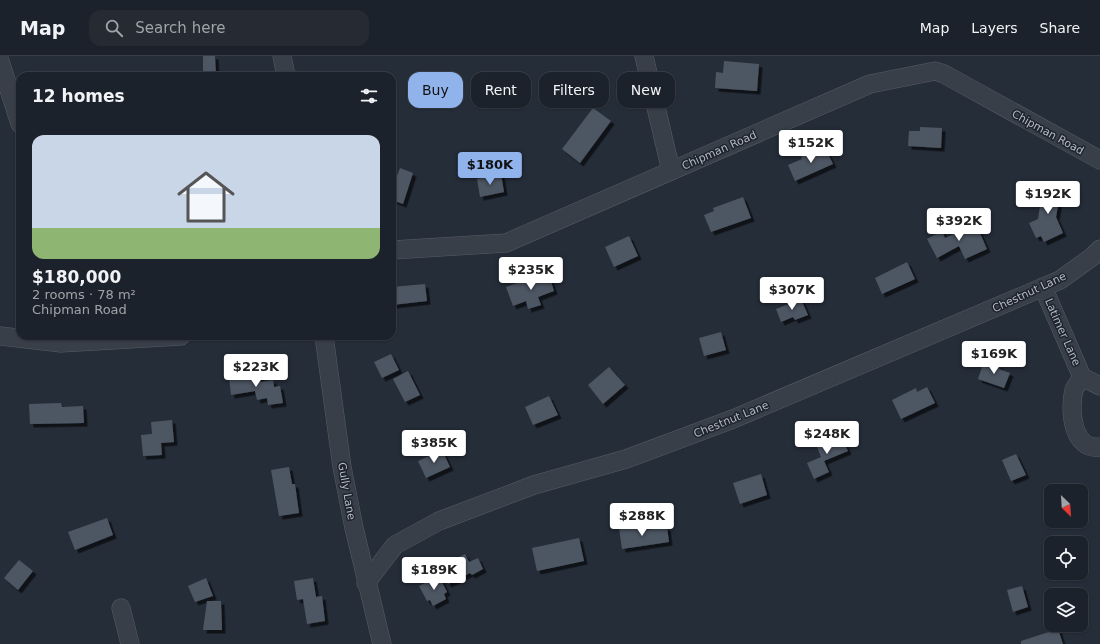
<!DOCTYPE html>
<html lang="en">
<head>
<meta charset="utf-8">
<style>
	:root { --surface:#1c222b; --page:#252a33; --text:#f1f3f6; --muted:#a0a4a9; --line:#3a3f47; --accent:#91b3ec }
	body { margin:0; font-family:"DejaVu Sans",sans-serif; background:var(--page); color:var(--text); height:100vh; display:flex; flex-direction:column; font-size:15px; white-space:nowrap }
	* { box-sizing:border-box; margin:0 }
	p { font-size:13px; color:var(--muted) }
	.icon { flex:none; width:22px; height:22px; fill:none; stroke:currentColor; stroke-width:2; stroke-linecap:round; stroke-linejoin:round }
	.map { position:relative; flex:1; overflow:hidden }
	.sheet { position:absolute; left:16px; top:16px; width:380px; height:268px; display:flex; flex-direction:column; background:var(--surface); border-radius:12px; box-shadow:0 1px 3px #0004,0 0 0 1px var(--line) }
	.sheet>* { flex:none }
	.top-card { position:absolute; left:408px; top:16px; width:380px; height:36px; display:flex; gap:8px }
	.needle { width:26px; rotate:155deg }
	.tools { position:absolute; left:1044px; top:428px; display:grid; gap:8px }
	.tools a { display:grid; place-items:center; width:44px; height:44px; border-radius:8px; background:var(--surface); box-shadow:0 1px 3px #0004,0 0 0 1px var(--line); font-size:20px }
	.price { position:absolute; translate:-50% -34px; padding:0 9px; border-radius:4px; background:#fff; color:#222; font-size:13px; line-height:26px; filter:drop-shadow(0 1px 2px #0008) }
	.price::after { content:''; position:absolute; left:50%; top:24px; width:12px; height:9px; margin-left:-6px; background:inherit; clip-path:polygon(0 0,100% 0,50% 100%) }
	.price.active { background:var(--accent); color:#111 }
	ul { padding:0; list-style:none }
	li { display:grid; align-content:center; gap:8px; height:212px; padding:0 16px }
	li span { display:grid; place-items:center; height:124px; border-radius:12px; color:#555 }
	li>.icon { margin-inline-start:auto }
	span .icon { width:72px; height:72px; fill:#fffc; stroke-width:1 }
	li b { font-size:17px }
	h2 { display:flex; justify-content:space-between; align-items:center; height:48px; padding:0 16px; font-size:17px }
	.tag { padding:0 14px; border-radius:12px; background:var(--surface); box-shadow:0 1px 3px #0004,0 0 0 1px var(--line); font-size:14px; line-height:36px }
	.tag.active { background:var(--accent); color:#111 }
	header { display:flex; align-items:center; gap:24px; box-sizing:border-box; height:56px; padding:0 20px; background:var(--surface); border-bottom:1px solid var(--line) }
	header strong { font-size:19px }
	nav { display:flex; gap:22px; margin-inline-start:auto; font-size:14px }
	.search { width:280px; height:36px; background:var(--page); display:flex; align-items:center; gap:10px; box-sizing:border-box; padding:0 14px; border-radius:12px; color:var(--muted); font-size:15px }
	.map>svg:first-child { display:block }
</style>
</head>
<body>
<header>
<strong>Map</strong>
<div class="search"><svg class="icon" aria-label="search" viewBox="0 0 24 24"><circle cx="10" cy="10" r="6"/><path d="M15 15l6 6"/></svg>Search here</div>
<nav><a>Map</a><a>Layers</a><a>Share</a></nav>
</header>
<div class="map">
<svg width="1100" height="588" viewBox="0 0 1100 588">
	<defs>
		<filter id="shadow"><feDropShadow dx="3.5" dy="3.5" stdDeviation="0" flood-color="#0009"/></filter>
	</defs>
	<rect width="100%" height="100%" fill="#252d39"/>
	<!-- building -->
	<g fill="#4e5764" filter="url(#shadow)">
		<polygon points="203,0 215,0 216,20 203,20"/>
		<polygon points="724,5 759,8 757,35 715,32 716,16 723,17"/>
		<polygon points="593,52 611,65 580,107 562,93"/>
		<polygon points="920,71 942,72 941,92 908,90 909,75 920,75"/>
		<polygon points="824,90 833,108 795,125 788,109 802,103 801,101"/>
		<polygon points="400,112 413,117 403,148 392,144 392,118 397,120"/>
		<polygon points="501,118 504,136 480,141 477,123"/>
		<polygon points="1043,130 1061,133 1056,161 1063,177 1044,186 1041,180 1036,182 1029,167 1038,163"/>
		<polygon points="743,141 751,162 711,176 704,159 714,155 713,152"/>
		<polygon points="976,168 987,193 965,203 959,190 937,202 927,183 942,175 945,182"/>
		<polygon points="629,180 638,200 614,211 605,191"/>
		<polygon points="907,206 915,223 882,238 875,222"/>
		<polygon points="548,216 554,235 538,241 541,249 528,253 526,245 513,250 506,231"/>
		<polygon points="425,228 427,245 392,249 392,231"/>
		<polygon points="801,243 808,259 795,264 793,261 781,266 776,253"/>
		<polygon points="721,276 726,294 704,300 699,282"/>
		<polygon points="391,298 399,314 382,322 374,306"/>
		<polygon points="984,305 1000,310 999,313 1010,317 1004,332 978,323"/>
		<polygon points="609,311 625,329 603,348 588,329"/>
		<polygon points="408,315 420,339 405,346 393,323"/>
		<polygon points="260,316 261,326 273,324 274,331 280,330 283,347 268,349 267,342 257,344 255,335 231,339 229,321"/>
		<polygon points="927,331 935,347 901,363 892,344 916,332 917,336"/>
		<polygon points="549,340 558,359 533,369 525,351"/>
		<polygon points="61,347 62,351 83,350 84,367 30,368 29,348"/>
		<polygon points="172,364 174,386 161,387 162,399 143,400 141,379 152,378 151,366"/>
		<polygon points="840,377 848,395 824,405 829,416 814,423 807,407 821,401 816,388"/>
		<polygon points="442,394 450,411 426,422 418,405"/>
		<polygon points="1016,398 1026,419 1011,425 1002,404"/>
		<polygon points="289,411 292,428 295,428 299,457 279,460 271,414"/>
		<polygon points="761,418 767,439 740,448 733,427"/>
		<polygon points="107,462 113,479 75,494 68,476"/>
		<polygon points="644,469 645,474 667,471 669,486 622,493 619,472"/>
		<polygon points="579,482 584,505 537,515 532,492"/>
		<polygon points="465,498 469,506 478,502 483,513 472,519 470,517 448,528 439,511"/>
		<polygon points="19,504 33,515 18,534 4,522"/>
		<polygon points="439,520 447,536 444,538 446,543 433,550 430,544 427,545 419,530"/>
		<polygon points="206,522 213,540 195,546 188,530"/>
		<polygon points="313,522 316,541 322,540 325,565 307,568 303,543 297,544 294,525"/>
		<polygon points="1022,530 1028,551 1013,556 1007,534"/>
		<polygon points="207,545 221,545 222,574 203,574"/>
		<polygon points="1058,573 1063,588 1021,588 1021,585"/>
	</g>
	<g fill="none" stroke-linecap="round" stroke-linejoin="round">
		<defs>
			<g id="minor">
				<polyline points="282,0 286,20"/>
				<polyline points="644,0 671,115"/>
				<polyline points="0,5 20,68"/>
				<polyline points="392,194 506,187 870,28 935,15 944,18 1100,104"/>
				<polyline points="1043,231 1082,321 1100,330"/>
				<polyline points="0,280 61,287 181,280"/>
				<polyline points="324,280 342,411 354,472 382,588"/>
				<path d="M1082 321C1080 325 1075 330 1074 334 1069 353 1072 395 1100 391"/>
				<polyline points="366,527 395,489 439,465 534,429 626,403 733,363 1060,224 1092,201 1100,193"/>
				<polyline points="121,552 130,588"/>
			</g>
		</defs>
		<!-- minor casing -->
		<use href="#minor" stroke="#575d67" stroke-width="19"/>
		<!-- minor -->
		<use href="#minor" stroke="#383f49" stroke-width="18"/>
	</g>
	<g text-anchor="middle" stroke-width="3" stroke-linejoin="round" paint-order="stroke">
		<!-- street labels -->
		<g font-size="11" fill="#b4bac5" stroke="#1e242e">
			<text transform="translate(1048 76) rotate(29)" y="4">Chipman Road</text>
			<text transform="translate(719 94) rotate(-24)" y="4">Chipman Road</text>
			<text transform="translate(1029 236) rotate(-25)" y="4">Chestnut Lane</text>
			<text transform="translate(1063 276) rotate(66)" y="4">Latimer Lane</text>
			<text transform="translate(731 363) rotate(-22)" y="4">Chestnut Lane</text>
			<text transform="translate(347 435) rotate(80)" y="4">Gully Lane</text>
		</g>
	</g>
</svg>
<div class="tools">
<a><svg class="needle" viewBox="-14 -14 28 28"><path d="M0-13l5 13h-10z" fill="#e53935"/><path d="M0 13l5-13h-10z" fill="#a0a4a9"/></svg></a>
<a><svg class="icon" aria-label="locate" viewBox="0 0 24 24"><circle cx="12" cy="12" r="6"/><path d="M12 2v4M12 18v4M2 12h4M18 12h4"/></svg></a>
<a><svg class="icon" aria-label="layers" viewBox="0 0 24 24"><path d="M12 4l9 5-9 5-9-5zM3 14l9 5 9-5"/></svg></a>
</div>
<b class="price" style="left:811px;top:108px">$152K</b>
<b class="price active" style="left:490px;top:130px">$180K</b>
<b class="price" style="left:1048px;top:159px">$192K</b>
<b class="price" style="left:959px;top:186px">$392K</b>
<b class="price" style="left:531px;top:235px">$235K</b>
<b class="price" style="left:792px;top:255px">$307K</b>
<b class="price" style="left:994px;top:319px">$169K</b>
<b class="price" style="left:256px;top:332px">$223K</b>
<b class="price" style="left:827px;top:399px">$248K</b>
<b class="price" style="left:434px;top:408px">$385K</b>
<b class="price" style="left:642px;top:481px">$288K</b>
<b class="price" style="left:434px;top:535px">$189K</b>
<div class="top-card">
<a class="tag active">Buy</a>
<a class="tag">Rent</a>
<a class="tag">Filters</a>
<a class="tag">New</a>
</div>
<section class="sheet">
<h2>12 homes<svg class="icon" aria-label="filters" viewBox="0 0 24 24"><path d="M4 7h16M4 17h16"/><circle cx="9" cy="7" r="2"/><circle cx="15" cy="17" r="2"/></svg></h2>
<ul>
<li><span style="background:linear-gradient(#c9d6e8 75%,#8fb573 0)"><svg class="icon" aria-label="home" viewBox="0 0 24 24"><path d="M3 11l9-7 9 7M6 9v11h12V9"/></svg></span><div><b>$180,000</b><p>2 rooms · 78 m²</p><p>Chipman Road</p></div></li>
</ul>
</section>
</div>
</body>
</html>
